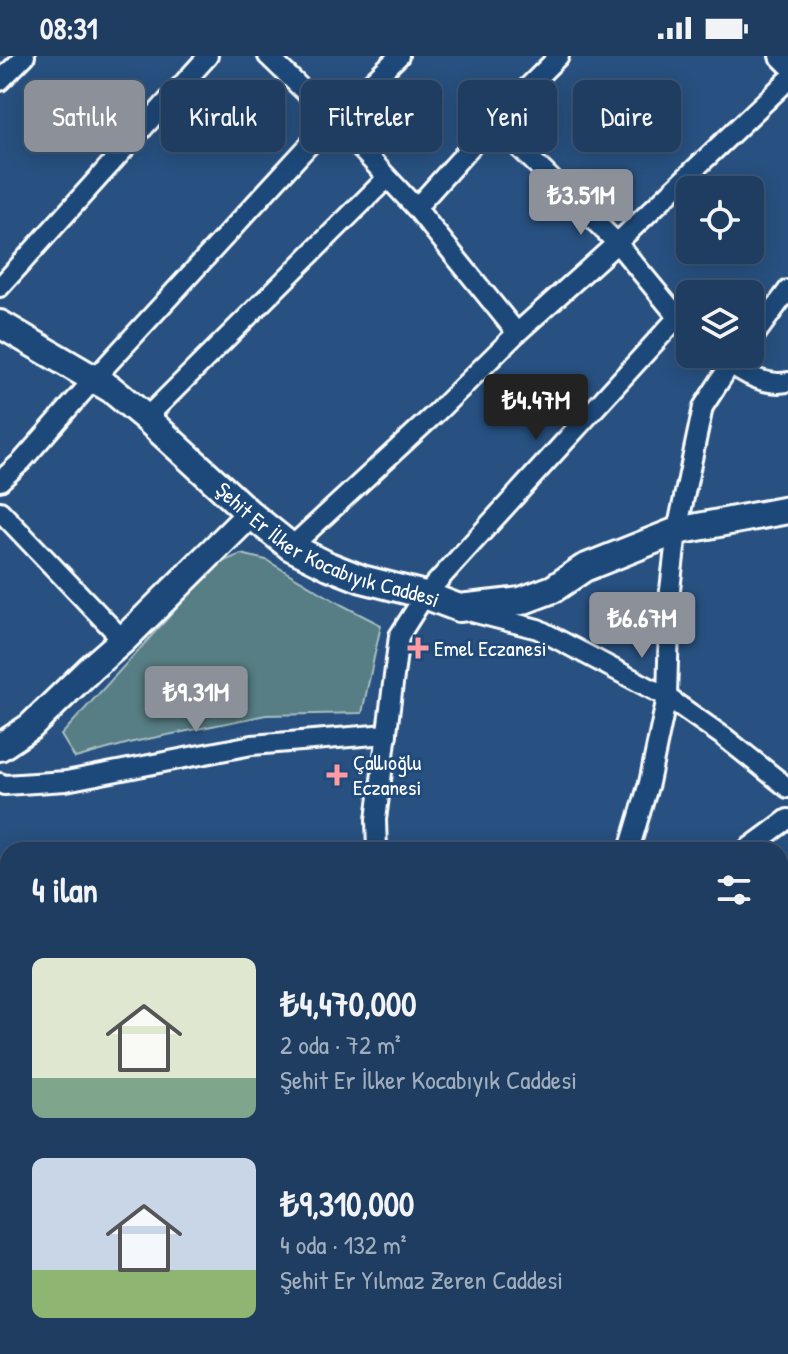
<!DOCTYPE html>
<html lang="tr">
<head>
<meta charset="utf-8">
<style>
	:root { --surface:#1e3d61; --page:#264467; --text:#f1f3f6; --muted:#a1aebd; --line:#3c5676; --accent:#8c9099 }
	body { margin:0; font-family:"Patrick Hand",sans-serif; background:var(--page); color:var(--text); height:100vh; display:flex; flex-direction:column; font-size:30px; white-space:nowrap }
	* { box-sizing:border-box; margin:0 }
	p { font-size:26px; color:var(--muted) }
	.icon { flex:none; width:44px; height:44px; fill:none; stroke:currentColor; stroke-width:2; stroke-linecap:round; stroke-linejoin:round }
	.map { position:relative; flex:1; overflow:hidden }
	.panel { position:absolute; left:0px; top:786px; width:788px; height:512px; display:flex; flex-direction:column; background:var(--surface); border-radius:24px 24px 0 0; box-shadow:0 4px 20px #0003,0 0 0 2px var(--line) }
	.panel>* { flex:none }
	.banner { position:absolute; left:24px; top:24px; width:740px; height:72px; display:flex; gap:16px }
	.controls { position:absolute; left:676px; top:120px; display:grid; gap:16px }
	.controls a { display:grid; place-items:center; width:88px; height:88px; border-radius:12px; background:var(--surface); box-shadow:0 4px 20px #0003,0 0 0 2px var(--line); font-size:40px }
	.price { position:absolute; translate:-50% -68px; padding:0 18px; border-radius:8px; background:var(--accent); color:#fff; font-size:26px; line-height:52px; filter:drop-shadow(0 2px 4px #0008) }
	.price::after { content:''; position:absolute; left:50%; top:48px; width:24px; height:18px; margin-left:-12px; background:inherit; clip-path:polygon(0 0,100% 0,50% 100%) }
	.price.active { background:#222; color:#fff }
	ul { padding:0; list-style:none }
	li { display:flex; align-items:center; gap:24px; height:200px; padding:0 32px }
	li span { display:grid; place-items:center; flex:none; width:224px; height:160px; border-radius:12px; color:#555 }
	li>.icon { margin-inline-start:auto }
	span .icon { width:96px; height:96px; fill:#fffc; stroke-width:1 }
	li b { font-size:34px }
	h2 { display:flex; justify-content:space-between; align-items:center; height:96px; padding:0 32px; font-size:34px }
	.tag { padding:0 28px; border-radius:12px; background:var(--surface); box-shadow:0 4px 20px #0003,0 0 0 2px var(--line); font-size:28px; line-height:72px }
	.tag.active { background:var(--accent); color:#fff }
	.status { display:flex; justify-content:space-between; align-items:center; height:56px; padding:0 40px; background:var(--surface); direction:ltr }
	.status svg { height:22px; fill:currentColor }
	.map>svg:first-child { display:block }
</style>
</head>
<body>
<div class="status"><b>08:31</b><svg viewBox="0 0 49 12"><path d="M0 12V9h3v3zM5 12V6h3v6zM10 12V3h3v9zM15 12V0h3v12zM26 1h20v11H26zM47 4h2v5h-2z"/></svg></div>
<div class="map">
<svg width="788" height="1298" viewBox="0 0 788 1298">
	<rect width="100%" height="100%" fill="#285181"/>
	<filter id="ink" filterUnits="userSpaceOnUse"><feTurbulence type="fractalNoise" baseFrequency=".0125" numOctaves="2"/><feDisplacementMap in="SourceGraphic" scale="16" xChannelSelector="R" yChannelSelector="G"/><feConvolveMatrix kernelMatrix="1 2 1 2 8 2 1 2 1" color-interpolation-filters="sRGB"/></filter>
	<g filter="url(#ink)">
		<!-- green -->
		<polygon fill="#567e84" stroke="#aabec2" stroke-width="2" points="241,498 266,504 342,549 381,569 362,657 266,659 133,686 75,702 61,679 217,508"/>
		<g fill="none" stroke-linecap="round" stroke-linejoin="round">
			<defs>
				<g id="street">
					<polyline points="268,0 333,63 416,152 517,277"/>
					<polyline points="779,0 788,9"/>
					<polyline points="0,25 25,0"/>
					<polyline points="493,66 617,187 678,261 690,272"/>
					<polyline points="416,152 493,66 559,0"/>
					<polyline points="0,231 208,0"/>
					<polyline points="750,286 788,234"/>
					<path d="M719 298C738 315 762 331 788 326"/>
					<polyline points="146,362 387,122"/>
					<polyline points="0,425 22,405 94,323 333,63 399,0"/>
					<polyline points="0,455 123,584"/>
					<polyline points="291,491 436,357 517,277 617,187 788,24"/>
					<polyline points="472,556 538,573 667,641 724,681 788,732"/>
					<polyline points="0,727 4,729 66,725 252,689 387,678"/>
					<polyline points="377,794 376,764 399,580 425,539 678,261"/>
					<polyline points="629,794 649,727 667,641 670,534 677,475 703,351 730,309 740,298"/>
					<polyline points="746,794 788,763"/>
					<polyline points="780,873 788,868"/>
					<polyline points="0,980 8,969"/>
					<polyline points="780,1060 788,1054"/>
					<polyline points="780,1195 788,1205"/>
					<polyline points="0,1211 8,1203"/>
					<polyline points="780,1256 788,1250"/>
					<polyline points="173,1290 182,1298"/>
					<polyline points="487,1290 490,1298"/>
					<polyline points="686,1290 691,1298"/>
					<polyline points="131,1298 142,1290"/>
					<polyline points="324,1298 329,1290"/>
					<polyline points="724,1298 735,1290"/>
				</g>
				<g id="secondary">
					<path id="s1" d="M0 268 111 333 146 362 250 458 291 491 329 510 362 523 425 539 459 552 521 545 553 533 584 512 677 475 788 454"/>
					<polyline points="0,691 30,671 91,612 123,584 250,458"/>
				</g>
			</defs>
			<!-- street casing -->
			<use href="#street" stroke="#fff" stroke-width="24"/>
			<!-- secondary casing -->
			<use href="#secondary" stroke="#fff" stroke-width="32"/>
			<!-- street -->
			<use href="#street" stroke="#1f4a7a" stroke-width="18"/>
			<!-- secondary -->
			<use href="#secondary" stroke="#1f4a7a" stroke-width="26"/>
		</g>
	</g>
	<!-- markers -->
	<g fill="#ff9aa2" stroke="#1f4a7a" stroke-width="3">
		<path d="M414 580h8v8h8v8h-8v8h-8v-8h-8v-8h8z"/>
		<path d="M333 707h8v8h8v8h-8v8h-8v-8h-8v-8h8z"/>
	</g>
	<g text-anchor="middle" stroke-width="6" stroke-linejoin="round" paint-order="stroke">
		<!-- street labels -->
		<g font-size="22" fill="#fff" stroke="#1f4a7a">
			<text dy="8" stroke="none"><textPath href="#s1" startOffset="400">Şehit Er İlker Kocabıyık Caddesi</textPath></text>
		</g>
		<!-- poi labels -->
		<g font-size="22" fill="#fff" stroke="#1f4a7a" text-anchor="start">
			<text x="434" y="600">Emel Eczanesi</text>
			<text x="353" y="714">Çallıoğlu<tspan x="353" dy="25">Eczanesi</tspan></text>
		</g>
	</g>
</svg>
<div class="controls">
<a><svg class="icon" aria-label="locate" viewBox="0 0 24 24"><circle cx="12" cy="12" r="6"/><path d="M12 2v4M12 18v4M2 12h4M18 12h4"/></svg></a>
<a><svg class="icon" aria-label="layers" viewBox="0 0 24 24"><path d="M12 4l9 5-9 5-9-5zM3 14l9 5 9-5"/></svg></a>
</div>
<b class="price" style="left:581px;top:181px">₺3.51M</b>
<b class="price active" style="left:536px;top:386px">₺4.47M</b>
<b class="price" style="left:642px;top:604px">₺6.67M</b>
<b class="price" style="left:196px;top:678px">₺9.31M</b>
<div class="banner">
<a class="tag active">Satılık</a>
<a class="tag">Kiralık</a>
<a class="tag">Filtreler</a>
<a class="tag">Yeni</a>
<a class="tag">Daire</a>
</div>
<section class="panel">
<h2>4 ilan<svg class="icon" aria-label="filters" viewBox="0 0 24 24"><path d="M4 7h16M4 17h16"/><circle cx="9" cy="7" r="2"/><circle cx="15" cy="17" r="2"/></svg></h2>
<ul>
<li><span style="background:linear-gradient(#dfe7d0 75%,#7fa58c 0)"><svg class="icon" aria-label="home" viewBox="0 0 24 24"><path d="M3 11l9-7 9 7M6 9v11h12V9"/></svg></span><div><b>₺4,470,000</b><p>2 oda · 72 m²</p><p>Şehit Er İlker Kocabıyık Caddesi</p></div></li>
<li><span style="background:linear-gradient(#c9d6e8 70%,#8fb573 0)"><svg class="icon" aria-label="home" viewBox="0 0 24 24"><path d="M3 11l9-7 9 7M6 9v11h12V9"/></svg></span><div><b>₺9,310,000</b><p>4 oda · 132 m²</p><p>Şehit Er Yılmaz Zeren Caddesi</p></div></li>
</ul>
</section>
</div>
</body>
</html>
